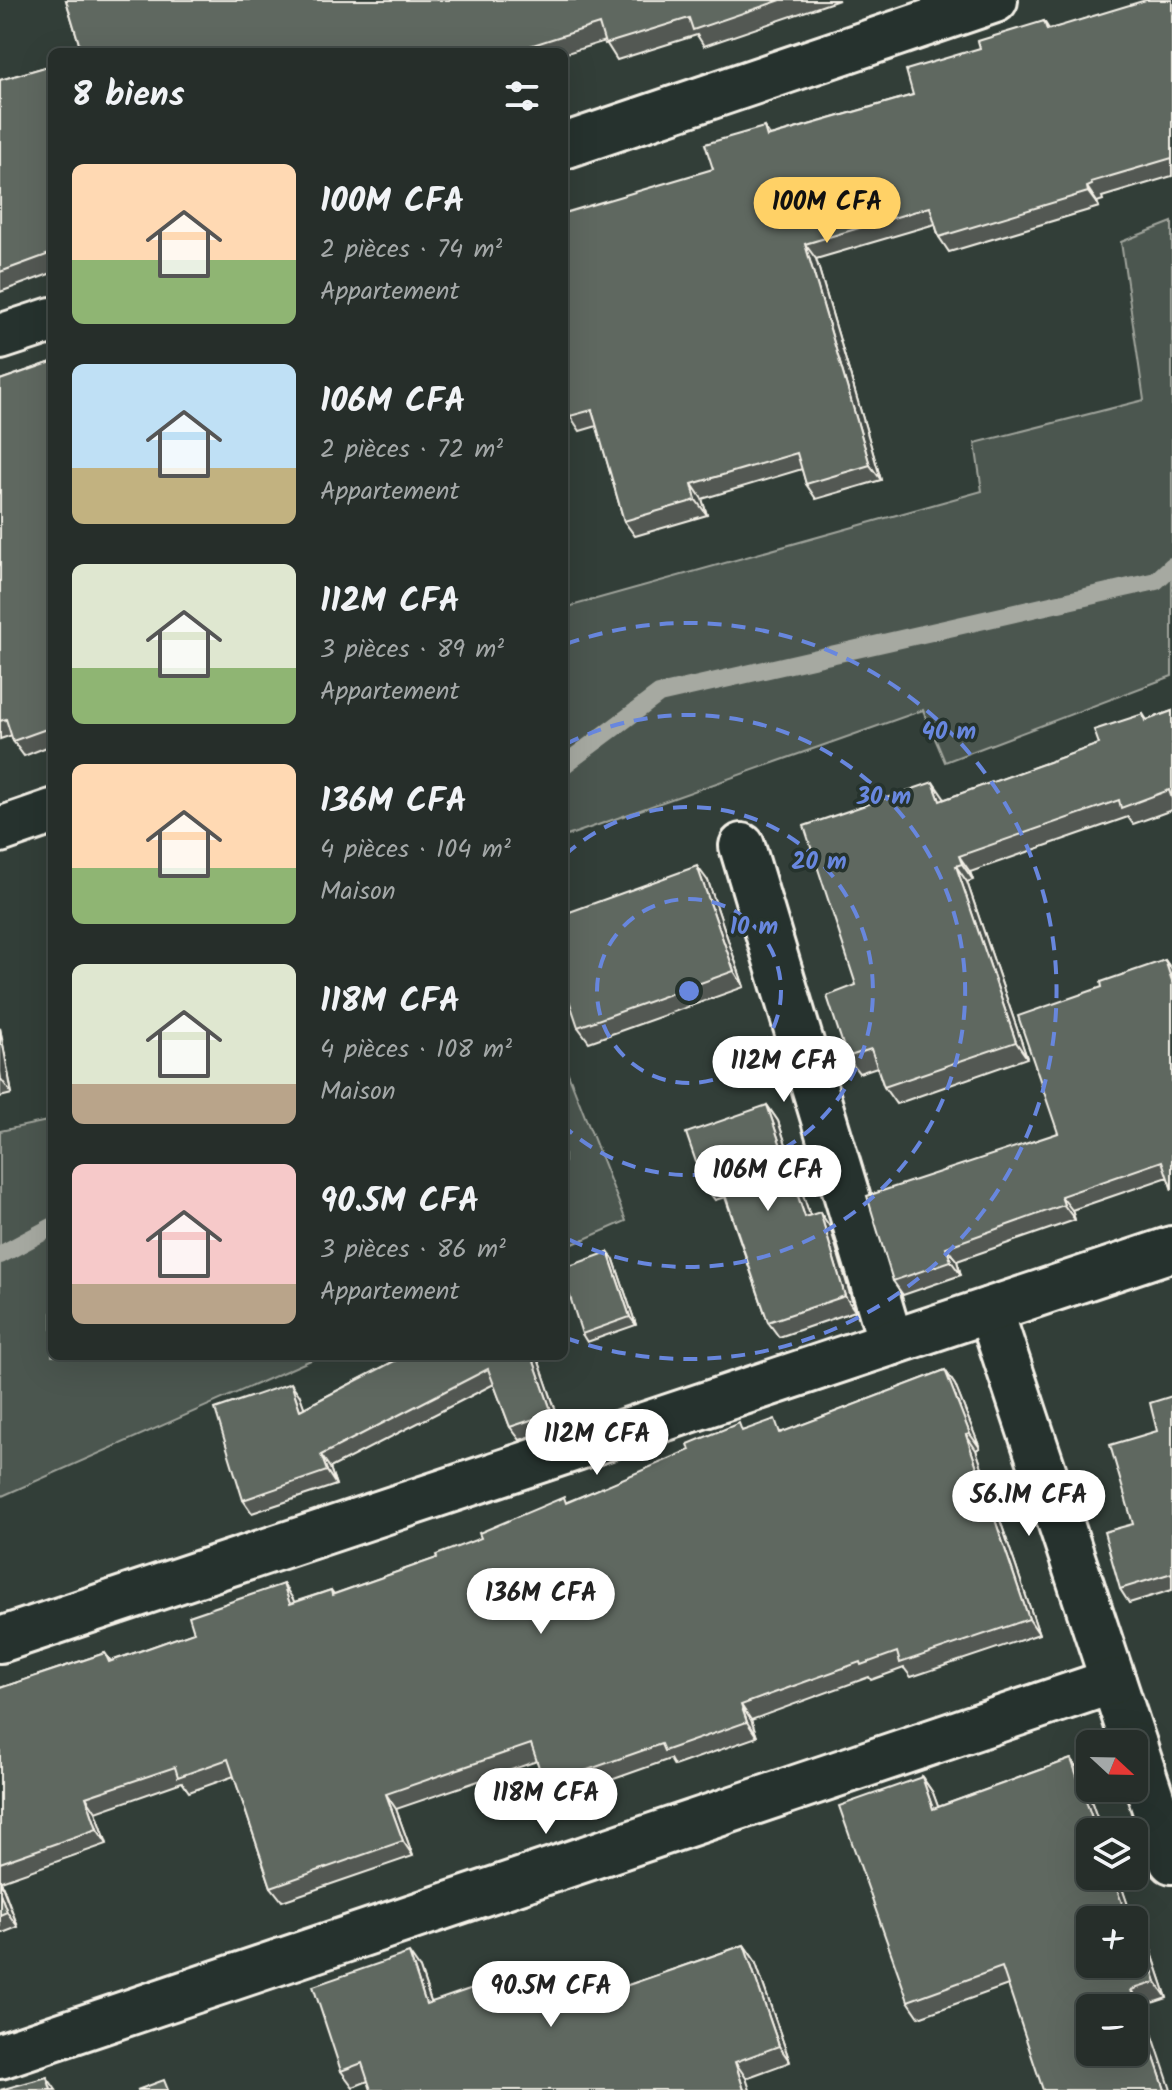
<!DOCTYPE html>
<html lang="fr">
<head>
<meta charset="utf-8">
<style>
	:root { --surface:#262e2a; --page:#323a36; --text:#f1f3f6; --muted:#a4a8a8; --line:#424a47; --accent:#ffd166 }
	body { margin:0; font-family:Kalam,sans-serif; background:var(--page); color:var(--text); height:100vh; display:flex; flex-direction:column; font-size:30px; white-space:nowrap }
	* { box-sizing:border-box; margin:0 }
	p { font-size:26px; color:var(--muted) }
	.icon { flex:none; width:44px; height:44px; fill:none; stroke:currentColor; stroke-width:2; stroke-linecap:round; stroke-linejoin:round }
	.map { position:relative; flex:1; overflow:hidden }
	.sheet { position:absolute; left:48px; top:48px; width:520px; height:1312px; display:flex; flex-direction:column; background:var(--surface); border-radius:12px; box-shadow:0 8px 32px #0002,0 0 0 2px var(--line) }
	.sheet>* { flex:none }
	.needle { width:52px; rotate:112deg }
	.controls { position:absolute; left:1076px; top:1730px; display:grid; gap:16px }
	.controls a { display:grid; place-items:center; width:72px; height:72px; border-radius:12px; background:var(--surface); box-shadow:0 8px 32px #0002,0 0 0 2px var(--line); font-size:40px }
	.price { position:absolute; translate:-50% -68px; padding:0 18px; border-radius:28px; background:#fff; color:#222; font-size:26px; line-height:52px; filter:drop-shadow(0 2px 4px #0008) }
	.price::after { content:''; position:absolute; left:50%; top:48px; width:24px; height:18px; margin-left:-12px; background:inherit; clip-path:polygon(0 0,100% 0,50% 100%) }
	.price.selected { background:var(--accent); color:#111 }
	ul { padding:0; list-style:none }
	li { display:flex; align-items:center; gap:24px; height:200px; padding:0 24px }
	li span { display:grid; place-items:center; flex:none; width:224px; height:160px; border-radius:12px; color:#555 }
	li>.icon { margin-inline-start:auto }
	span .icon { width:96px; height:96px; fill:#fffc; stroke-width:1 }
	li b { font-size:34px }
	h2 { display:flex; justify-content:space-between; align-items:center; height:96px; padding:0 24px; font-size:34px }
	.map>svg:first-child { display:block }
</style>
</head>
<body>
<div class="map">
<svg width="1172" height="2090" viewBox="0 0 1172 2090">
	<rect width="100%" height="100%" fill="#323e38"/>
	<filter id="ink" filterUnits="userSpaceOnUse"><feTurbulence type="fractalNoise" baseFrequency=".0125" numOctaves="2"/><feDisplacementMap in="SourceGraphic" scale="16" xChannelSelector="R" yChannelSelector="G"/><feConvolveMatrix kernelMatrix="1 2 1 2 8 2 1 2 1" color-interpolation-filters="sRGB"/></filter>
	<g filter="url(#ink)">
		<!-- green -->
		<g fill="#4c564f" stroke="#a0a49c" stroke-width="2">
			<polygon points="1172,222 1172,676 945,762 923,710 564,837 564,608 982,491 975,443 1144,400 1121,242"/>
			<polygon points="564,1063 626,1221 564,1248"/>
			<polygon points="52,1120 52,1356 320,1356 0,1497 0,1131"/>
		</g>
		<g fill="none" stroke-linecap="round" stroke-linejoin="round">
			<!-- stream -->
			<g stroke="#a6a9a1" stroke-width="18">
				<polyline points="564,765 659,694 1156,581 1172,566"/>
				<polyline points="0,1255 52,1227"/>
			</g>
			<defs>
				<g id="minor">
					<polyline points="564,146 995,0"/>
					<polyline points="0,337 52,320"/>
					<polyline points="0,830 52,812"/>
					<polyline points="742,846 891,1343"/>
					<polyline points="990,1310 1134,1744"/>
					<polyline points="0,1640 1172,1249"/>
					<polyline points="1134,1745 1172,1861"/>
					<polyline points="0,2056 1113,1681"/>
				</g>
			</defs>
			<!-- minor casing -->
			<use href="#minor" stroke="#f4f1e8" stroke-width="50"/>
			<!-- minor -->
			<use href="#minor" stroke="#26332d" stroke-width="44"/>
		</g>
		<!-- wall -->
		<g fill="#525953" stroke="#f4f1e8" stroke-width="2">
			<polygon points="66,0 839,0 704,46 697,35 617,60 605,41 564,54 564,52 75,52 81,50"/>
			<polygon points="1172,0 1172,176 1102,197 1103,200 1097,202 1099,207 949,252 939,237 935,224 816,259 881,480 816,499 806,484 802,469 702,499 707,515 635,536 624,521 597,426 580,431 570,416 713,169 764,127 770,136 913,95 980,48 1044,21 1049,29"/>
			<polygon points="52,65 52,273 0,292 0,80"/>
			<polygon points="52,362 52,745 24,756 13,741 12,735 0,739 0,380"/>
			<polygon points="1172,711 1172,810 1133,824 1128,817 970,872 973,880 967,882 1027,1058 896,1104 884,1087 877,1067 859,1073 847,1057 856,985 945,799 1099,744 1143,714 1147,720"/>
			<polygon points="708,881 744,987 589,1042 578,1027"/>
			<polygon points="1165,960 1172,970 1172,1190 1168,1177 1072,1210 1075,1220 957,1261 961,1275 903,1295 893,1281 1058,1133 1102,987"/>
			<polygon points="0,1028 12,1094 0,1097"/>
			<polygon points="767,1105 778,1121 810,1216 830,1227 855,1311 779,1337 768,1322 725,1197 715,1200 704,1185"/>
			<polygon points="614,1260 636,1325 587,1342 582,1334"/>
			<polygon points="404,1356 537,1356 561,1426 520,1440 510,1427 494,1384 330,1468 336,1485 252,1513 243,1500 300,1396 304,1408"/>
			<polygon points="945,1370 955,1385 980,1448 976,1450 1039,1634 911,1677 904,1668 871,1680 869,1677 751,1720 757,1737 674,1766 670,1759 555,1800 545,1785 537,1761 396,1809 413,1856 282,1901 271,1887 234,1776 189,1792 182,1782 96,1812 107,1844 1,1881 18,1927 0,1934 0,1688 105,1653 111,1661 194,1632 283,1584 294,1602 331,1590 334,1594 437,1558 567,1502 745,1430 783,1432"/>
			<polygon points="1172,1396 1172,1590 1129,1603 1120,1589 1133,1524 1157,1431"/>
			<polygon points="1071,1759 1082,1775 1133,1920 1090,1920 1139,1931 1150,1947 1167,1998 1143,2006 1008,1985 919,2017 908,2001 922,1777 933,1793 938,1807"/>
			<polygon points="744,1945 755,1961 790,2062 746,2078 368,2081 353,2087 341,2071 420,1969 431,2002 610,1981 614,1990"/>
		</g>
		<!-- shaded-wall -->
		<g fill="#424944" stroke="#f4f1e8" stroke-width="2">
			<polygon points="1087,187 1097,202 1099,207 1088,192"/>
			<polygon points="805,244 816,259 881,480 870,465"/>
			<polygon points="692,484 702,499 707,515 696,500"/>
			<polygon points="933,782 944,798 951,817 940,801"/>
			<polygon points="959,856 970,872 973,880 962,864"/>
			<polygon points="697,866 708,881 744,987 734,971"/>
			<polygon points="956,866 967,882 1027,1058 1016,1042"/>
			<polygon points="1165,960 1172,970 1172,981"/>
			<polygon points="0,1028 12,1094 1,1079 0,1072"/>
			<polygon points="767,1105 778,1121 816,1233 805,1217"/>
			<polygon points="1061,1196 1072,1210 1075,1220 1064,1205"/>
			<polygon points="820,1212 830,1227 855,1311 845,1296"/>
			<polygon points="946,1247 957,1261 961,1275 951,1261"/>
			<polygon points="608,1252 614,1260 636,1325 630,1317"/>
			<polygon points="532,1356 537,1356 561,1426 552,1413"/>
			<polygon points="945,1370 955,1385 980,1448 970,1434"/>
			<polygon points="291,1383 300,1396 310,1423 300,1410"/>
			<polygon points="966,1435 976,1450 1039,1634 1029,1619"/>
			<polygon points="321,1455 330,1468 336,1485 327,1471"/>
			<polygon points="283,1584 293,1599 300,1618 290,1604"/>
			<polygon points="741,1705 751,1720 757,1737 747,1722"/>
			<polygon points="1071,1759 1082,1775 1102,1832 1097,1832"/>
			<polygon points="922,1777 933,1793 945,1825 933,1809"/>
			<polygon points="386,1794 396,1809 413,1856 403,1841"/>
			<polygon points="86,1797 96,1812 107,1844 97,1829"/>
			<polygon points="1112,1876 1118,1876 1133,1920 1128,1920"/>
			<polygon points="0,1881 18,1927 7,1912 0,1893"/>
			<polygon points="1139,1931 1150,1947 1167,1998 1156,1982"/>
			<polygon points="744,1945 755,1961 790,2062 779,2046"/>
			<polygon points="409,1953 420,1969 437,2020 426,2004"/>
			<polygon points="599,1965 610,1981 619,2008 608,1992"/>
			<polygon points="534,1967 545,1983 551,2001 540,1985"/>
			<polygon points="1131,1990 1143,2006 1171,2090 1165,2090"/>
			<polygon points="735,2062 746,2078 750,2090 744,2090"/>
			<polygon points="47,2077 56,2090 51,2090"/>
		</g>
		<!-- building -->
		<g fill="#5f6861" stroke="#f4f1e8" stroke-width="2" fill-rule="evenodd">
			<polygon points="66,0 781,0 693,30 689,18 605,44 599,24 511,52 75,52 81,50"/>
			<polygon points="1146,0 1172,0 1172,158 1091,182 1092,185 1087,187 1088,192 939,237 930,207 805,244 870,465 806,484 797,453 692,484 696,500 624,521 592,410 570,416 564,395 564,213 713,169 705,144 764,127 767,137 913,95 906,70 980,48 978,41 1044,21 1047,30"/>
			<polygon points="52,65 52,253 0,272 0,80"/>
			<polygon points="52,362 52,727 13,741 6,719 0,721 0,380"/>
			<polygon points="1172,711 1172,799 1169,790 1121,808 1119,800 959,856 962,864 956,866 1016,1042 884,1087 871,1049 847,1057 827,996 856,985 804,826 933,782 940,801 1099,744 1094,730 1143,714 1145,721"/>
			<polygon points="697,866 734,971 578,1027 564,985 564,914"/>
			<polygon points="1165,960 1172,981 1172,1190 1162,1161 1061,1196 1064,1205 946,1247 951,1261 893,1281 867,1196 1058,1133 1018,1016 1102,987 1101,982"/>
			<polygon points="767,1105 805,1217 820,1212 845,1296 768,1322 720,1180 704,1185 686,1133"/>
			<polygon points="608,1252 630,1317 582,1334 564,1278 564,1268"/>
			<polygon points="404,1356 532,1356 552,1413 510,1427 488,1369 321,1455 327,1471 243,1500 215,1409 291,1383 300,1410"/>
			<polygon points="945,1370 970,1434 966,1435 1029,1619 900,1663 897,1652 861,1665 860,1662 741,1705 747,1722 664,1751 661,1744 545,1785 531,1744 386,1794 403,1841 271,1887 228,1759 178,1777 175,1767 86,1797 97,1829 0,1863 0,1688 105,1653 109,1662 194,1632 189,1616 283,1584 290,1604 331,1590 332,1595 437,1558 436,1555 481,1538 479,1533 564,1497 566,1503 690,1450 688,1444 739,1423 742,1431 775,1419 780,1433"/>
			<polygon points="1172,1396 1172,1573 1120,1589 1104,1532 1133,1524 1110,1445 1157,1431 1150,1403"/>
			<path d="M1071 1759 1097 1832H1090V1876H1112L1128 1920H1090V1964H1134V1933L1139 1931 1156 1982 1131 1990 1165 2090H1043L1002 1967 908 2001 839 1806 922 1777 933 1809ZM1090 2008H1134V2052H1090Z"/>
			<polygon points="0,1893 7,1912 0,1915"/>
			<polygon points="744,1945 779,2046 735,2062 744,2090 371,2090 362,2063 341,2071 313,1986 409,1953 426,2004 534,1967 540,1985 599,1965 608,1992"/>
			<polygon points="47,2077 51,2090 0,2090"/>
			<polygon points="164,2080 168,2090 137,2090"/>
		</g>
	</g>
	<!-- distance rings -->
	<g fill="none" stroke="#6887de" stroke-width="4" stroke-dasharray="14 10">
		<circle cx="689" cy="991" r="92"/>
		<path d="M565 855A184 184 0 1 1 565 1127"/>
		<path d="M566 744A276 276 0 1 1 566 1238"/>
		<path d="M566 644A368 368 0 1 1 566 1338"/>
	</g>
	<circle cx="689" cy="991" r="12" fill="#6887de" stroke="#26332d" stroke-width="4"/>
	<g font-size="24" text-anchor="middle" font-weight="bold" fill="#6887de" stroke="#26332d" stroke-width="7" stroke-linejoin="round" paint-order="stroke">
		<text x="949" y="739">40 m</text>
		<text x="884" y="804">30 m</text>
		<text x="819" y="869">20 m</text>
		<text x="754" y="934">10 m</text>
	</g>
</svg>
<div class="controls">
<a><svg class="needle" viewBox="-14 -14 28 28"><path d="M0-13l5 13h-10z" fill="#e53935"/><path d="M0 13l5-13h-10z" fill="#a4a8a8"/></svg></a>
<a><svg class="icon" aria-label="layers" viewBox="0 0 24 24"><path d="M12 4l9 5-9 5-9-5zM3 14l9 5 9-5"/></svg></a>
<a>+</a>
<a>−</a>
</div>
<b class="price selected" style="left:827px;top:245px">100M CFA</b>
<b class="price" style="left:784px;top:1104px">112M CFA</b>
<b class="price" style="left:768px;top:1213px">106M CFA</b>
<b class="price" style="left:597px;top:1477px">112M CFA</b>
<b class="price" style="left:1029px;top:1538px">56.1M CFA</b>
<b class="price" style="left:541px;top:1636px">136M CFA</b>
<b class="price" style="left:546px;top:1836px">118M CFA</b>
<b class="price" style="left:551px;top:2029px">90.5M CFA</b>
<section class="sheet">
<h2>8 biens<svg class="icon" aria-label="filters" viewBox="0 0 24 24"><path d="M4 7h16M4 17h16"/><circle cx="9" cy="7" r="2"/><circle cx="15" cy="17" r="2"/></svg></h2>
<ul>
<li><span style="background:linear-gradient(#ffd9b3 60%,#8fb573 0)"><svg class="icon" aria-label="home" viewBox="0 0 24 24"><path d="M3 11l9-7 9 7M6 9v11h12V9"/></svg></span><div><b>100M CFA</b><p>2 pièces · 74 m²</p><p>Appartement</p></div></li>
<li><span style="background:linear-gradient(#bfe0f5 65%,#c2b280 0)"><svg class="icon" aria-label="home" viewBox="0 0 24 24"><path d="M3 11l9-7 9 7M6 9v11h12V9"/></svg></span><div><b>106M CFA</b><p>2 pièces · 72 m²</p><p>Appartement</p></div></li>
<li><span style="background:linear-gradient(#dfe7d0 65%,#8fb573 0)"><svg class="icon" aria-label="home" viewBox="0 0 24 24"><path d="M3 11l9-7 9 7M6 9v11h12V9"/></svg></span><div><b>112M CFA</b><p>3 pièces · 89 m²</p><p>Appartement</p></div></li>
<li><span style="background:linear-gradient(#ffd9b3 65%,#8fb573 0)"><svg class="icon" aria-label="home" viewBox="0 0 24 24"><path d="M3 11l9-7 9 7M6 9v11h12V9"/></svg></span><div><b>136M CFA</b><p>4 pièces · 104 m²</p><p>Maison</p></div></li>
<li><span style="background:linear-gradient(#dfe7d0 75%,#b9a48a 0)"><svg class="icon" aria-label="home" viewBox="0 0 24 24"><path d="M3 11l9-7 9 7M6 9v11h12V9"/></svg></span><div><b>118M CFA</b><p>4 pièces · 108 m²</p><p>Maison</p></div></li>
<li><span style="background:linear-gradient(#f6c9c9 75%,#b9a48a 0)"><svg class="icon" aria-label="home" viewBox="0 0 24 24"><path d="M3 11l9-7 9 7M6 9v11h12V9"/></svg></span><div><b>90.5M CFA</b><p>3 pièces · 86 m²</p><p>Appartement</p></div></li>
</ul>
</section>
</div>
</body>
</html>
